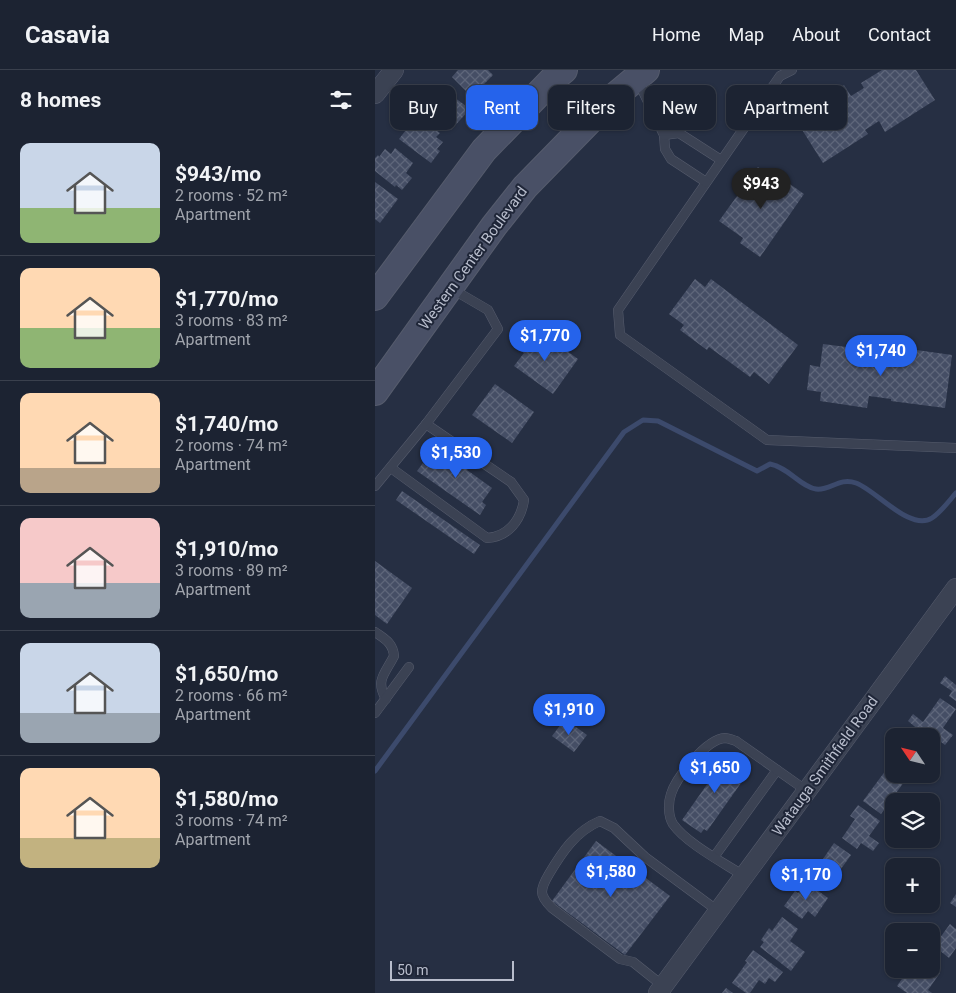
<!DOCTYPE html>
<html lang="en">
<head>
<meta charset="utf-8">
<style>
	:root { --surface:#1c2332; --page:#292f3e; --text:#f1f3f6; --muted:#a0a4ac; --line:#3a404d; --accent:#2563eb }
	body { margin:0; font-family:Roboto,sans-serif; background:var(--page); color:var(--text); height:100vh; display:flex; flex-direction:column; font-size:19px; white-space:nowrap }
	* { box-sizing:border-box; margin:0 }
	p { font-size:16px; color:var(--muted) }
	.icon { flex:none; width:28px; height:28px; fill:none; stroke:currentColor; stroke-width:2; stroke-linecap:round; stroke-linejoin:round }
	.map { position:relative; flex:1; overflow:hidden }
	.side { display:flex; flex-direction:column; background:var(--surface); width:375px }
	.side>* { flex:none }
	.hud { position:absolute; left:15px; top:15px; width:475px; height:45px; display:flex; gap:10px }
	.needle { width:32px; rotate:305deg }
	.fabs { position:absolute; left:510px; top:658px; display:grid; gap:10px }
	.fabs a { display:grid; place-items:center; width:55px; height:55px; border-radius:10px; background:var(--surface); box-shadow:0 1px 4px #0004,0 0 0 1px var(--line); font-size:25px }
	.scale { position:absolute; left:15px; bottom:12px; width:124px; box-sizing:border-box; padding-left:5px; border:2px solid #b8bdcc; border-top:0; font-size:14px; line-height:18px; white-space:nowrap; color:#b8bdcc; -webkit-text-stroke:4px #1f2638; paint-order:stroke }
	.price { position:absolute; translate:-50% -42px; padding:0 11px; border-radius:18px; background:var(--accent); color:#fff; font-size:16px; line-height:32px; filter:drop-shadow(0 1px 2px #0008) }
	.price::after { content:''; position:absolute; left:50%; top:30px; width:15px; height:11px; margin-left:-8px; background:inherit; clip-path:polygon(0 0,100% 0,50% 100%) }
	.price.active { background:#222; color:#fff }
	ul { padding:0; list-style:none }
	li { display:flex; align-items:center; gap:15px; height:125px; padding:0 20px }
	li+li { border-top:1px solid var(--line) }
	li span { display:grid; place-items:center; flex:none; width:140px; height:100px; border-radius:10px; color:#555 }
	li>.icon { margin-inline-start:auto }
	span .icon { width:60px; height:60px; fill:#fffc; stroke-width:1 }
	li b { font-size:21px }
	h2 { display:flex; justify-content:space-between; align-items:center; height:60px; padding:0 20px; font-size:21px }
	.chip { padding:0 18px; border-radius:10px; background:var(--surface); box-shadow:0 1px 4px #0004,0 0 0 1px var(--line); font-size:18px; line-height:45px }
	.chip.active { background:var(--accent); color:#fff }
	header { display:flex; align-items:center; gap:30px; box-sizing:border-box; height:70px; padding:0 25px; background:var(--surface); border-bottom:1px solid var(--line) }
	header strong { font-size:24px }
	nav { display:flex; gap:28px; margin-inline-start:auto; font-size:18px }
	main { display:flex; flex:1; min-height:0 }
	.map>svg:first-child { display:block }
</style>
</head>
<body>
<header>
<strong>Casavia</strong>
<nav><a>Home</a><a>Map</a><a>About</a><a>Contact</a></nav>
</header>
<main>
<section class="side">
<h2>8 homes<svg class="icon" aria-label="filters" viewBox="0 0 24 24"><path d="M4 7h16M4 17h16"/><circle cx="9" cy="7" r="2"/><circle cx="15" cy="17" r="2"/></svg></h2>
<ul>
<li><span style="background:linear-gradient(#c9d6e8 65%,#8fb573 0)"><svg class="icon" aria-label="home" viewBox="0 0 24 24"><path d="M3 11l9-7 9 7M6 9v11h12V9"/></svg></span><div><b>$943/mo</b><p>2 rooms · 52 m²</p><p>Apartment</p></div></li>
<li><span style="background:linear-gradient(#ffd9b3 60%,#8fb573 0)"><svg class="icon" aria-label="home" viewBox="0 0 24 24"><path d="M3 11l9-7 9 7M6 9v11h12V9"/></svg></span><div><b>$1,770/mo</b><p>3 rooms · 83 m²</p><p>Apartment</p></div></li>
<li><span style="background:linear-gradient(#ffd9b3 75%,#b9a48a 0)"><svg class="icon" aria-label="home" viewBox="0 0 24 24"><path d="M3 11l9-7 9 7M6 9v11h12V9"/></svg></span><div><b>$1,740/mo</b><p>2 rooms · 74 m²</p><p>Apartment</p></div></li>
<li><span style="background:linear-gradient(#f6c9c9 65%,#9aa5b1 0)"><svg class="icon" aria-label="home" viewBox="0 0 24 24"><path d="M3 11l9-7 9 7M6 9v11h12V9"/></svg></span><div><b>$1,910/mo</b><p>3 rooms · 89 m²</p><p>Apartment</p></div></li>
<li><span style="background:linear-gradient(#c9d6e8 70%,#9aa5b1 0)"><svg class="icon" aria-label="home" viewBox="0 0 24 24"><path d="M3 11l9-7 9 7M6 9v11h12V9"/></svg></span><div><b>$1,650/mo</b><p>2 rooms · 66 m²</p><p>Apartment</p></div></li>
<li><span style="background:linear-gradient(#ffd9b3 70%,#c2b280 0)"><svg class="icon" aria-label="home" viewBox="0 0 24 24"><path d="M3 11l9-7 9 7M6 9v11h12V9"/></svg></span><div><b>$1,580/mo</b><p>3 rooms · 74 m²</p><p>Apartment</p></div></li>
</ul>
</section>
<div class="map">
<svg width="581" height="923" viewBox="0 0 581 923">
	<defs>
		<pattern id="building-cross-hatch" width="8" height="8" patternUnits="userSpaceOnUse" patternTransform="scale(1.25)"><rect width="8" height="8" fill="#454e65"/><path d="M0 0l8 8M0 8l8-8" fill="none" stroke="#5e667a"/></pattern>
	</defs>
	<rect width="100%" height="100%" fill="#262f43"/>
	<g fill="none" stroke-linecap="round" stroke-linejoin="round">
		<!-- stream -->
		<path stroke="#3c4a6c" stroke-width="5" d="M0 701 249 362 268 350 283 351 382 401 395 394C413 397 426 417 441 419 455 421 464 407 481 413 501 420 535 462 557 448 566 442 574 431 581 423"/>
	</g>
	<!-- building -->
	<g fill="url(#building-cross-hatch)">
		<polygon points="83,0 113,0 118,5 108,15 115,23 104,34 77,7"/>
		<polygon points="507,0 541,0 560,30 510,62 504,51 490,60 493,64 448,93 419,47 469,15 476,26 489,18 486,13"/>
		<polygon points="57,18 63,23 66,20 71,24 72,22 95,39 76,60 45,31"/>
		<polygon points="36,41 65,63 61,67 68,72 62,79 65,81 56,93 24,69 31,60 34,61 26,54"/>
		<polygon points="20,78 38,93 31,103 37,108 27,120 21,115 20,117 0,101 0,88 3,85 4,87 10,79 16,84"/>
		<polygon points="383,97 403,111 405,107 429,124 385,187 365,173 368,168 344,151"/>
		<polygon points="0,112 23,129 5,153 0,149"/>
		<polygon points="320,209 330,217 336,209 423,275 394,314 379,302 375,307 334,277 332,280 305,260 309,255 294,244"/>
		<polygon points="164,261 203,289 178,324 139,296 149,283 144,279 153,266 158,270"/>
		<polygon points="448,274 503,281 502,287 518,289 520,277 577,285 570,338 516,331 516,329 494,326 492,338 445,331 446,322 432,320 435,295 445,297"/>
		<polygon points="120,314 159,342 137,373 97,345"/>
		<polygon points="62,377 73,385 76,381 96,395 92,400 117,418 107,432 111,435 105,445 42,401 48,393 50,395"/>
		<polygon points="27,421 105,475 99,484 21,430"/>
		<polygon points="0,491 37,518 12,554 0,545"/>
		<polygon points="570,606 581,615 581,631 574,626 577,621 565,613"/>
		<polygon points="565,628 581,639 568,658 578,665 570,675 562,669 560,673 556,670 556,666 551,666 533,651 538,644 548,652"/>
		<polygon points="190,649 212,665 199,682 177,666"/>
		<polygon points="556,680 563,685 556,694"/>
		<polygon points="351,686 370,699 367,703 371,706 332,761 329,759 326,763 307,750 333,713 324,707 331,696 340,703"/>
		<polygon points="511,700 529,712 506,744 488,731"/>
		<polygon points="483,735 505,751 494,766 504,773 498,781 486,773 482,779 467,768 480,749 475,746"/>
		<polygon points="221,771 295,826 250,885 177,831"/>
		<polygon points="459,773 476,785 453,817 437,805"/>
		<polygon points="431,812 453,828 440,847 433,841 427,849 409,836 420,821 423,823"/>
		<polygon points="581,824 581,837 575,833"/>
		<polygon points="407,847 423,859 415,871 430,882 416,901 385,877 389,872 386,870 394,858 397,861"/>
		<polygon points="575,854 581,859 581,878 574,888 559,876"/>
		<polygon points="378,880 408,902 400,912 394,908 390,914 384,910 375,923 371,923 357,913 372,892 370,891"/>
		<polygon points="556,896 565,903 553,920 557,923 532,923 522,916 534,899 556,899"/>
		<polygon points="351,918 358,923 347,923"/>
	</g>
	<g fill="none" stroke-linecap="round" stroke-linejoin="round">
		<defs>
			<g id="service">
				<polyline points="417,0 405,6 243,240 245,265 392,370 581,378"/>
				<polyline points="263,11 289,65 290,79 296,89 331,112"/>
				<polyline points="289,65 304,63 346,90"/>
				<path d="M16 398 112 468C133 467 146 450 149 430L136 412 51 354"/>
				<polyline points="0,416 51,354 123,259 113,240 77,219"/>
				<path d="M0 562C10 569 18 573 19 586 10 604 0 610 11 629"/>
				<polyline points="0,643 34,597"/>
				<polyline points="339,787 402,700"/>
				<path d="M369 806C349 793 311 773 298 754 293 746 293 733 296 724 301 708 331 669 350 668 353 668 358 670 361 671L432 721"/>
				<path d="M288 916 258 892 245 889 177 838C173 834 167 828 167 822 167 816 171 809 174 804 187 782 201 761 225 751L239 758 270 787 343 841"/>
			</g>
			<g id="minor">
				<polyline points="0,24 19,0"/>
				<polyline points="283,923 581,518"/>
			</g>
			<g id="secondary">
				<polyline points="0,227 109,80 179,8 189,0"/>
				<polyline points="0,322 119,156 150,117 235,30 271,0"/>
			</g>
		</defs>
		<!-- service casing -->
		<use href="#service" stroke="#565c6d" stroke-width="10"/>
		<!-- minor casing -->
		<use href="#minor" stroke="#565c6d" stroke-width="20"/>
		<!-- secondary casing -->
		<use href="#secondary" stroke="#565c6d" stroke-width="28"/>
		<!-- service -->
		<use href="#service" stroke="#3b4253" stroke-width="9"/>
		<!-- minor -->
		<use href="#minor" stroke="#3b4253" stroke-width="19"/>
		<!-- secondary -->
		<use href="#secondary" stroke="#495066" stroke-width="26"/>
	</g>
	<g text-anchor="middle" stroke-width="4" stroke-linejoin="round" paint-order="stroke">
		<!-- street labels -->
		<g font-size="15" fill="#b8bdcc" stroke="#1f2638">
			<text transform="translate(98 188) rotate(-54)" y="5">Western Center Boulevard</text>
			<text transform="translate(450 696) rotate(-54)" y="5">Watauga Smithfield Road</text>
		</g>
	</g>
</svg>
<div class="fabs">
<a><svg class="needle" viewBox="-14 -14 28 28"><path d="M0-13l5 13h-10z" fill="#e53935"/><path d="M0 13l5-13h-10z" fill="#a0a4ac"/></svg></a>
<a><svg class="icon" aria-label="layers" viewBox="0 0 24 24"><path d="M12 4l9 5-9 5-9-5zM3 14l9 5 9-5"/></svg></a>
<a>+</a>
<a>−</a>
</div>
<div class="scale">50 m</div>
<b class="price active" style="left:386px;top:140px">$943</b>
<b class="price" style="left:170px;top:292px">$1,770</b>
<b class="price" style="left:506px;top:307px">$1,740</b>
<b class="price" style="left:81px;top:409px">$1,530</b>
<b class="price" style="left:194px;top:666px">$1,910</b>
<b class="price" style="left:340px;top:724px">$1,650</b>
<b class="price" style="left:236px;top:828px">$1,580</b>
<b class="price" style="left:431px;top:831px">$1,170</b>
<div class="hud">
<a class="chip">Buy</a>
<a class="chip active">Rent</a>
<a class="chip">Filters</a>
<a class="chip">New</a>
<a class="chip">Apartment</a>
</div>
</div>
</main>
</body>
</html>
